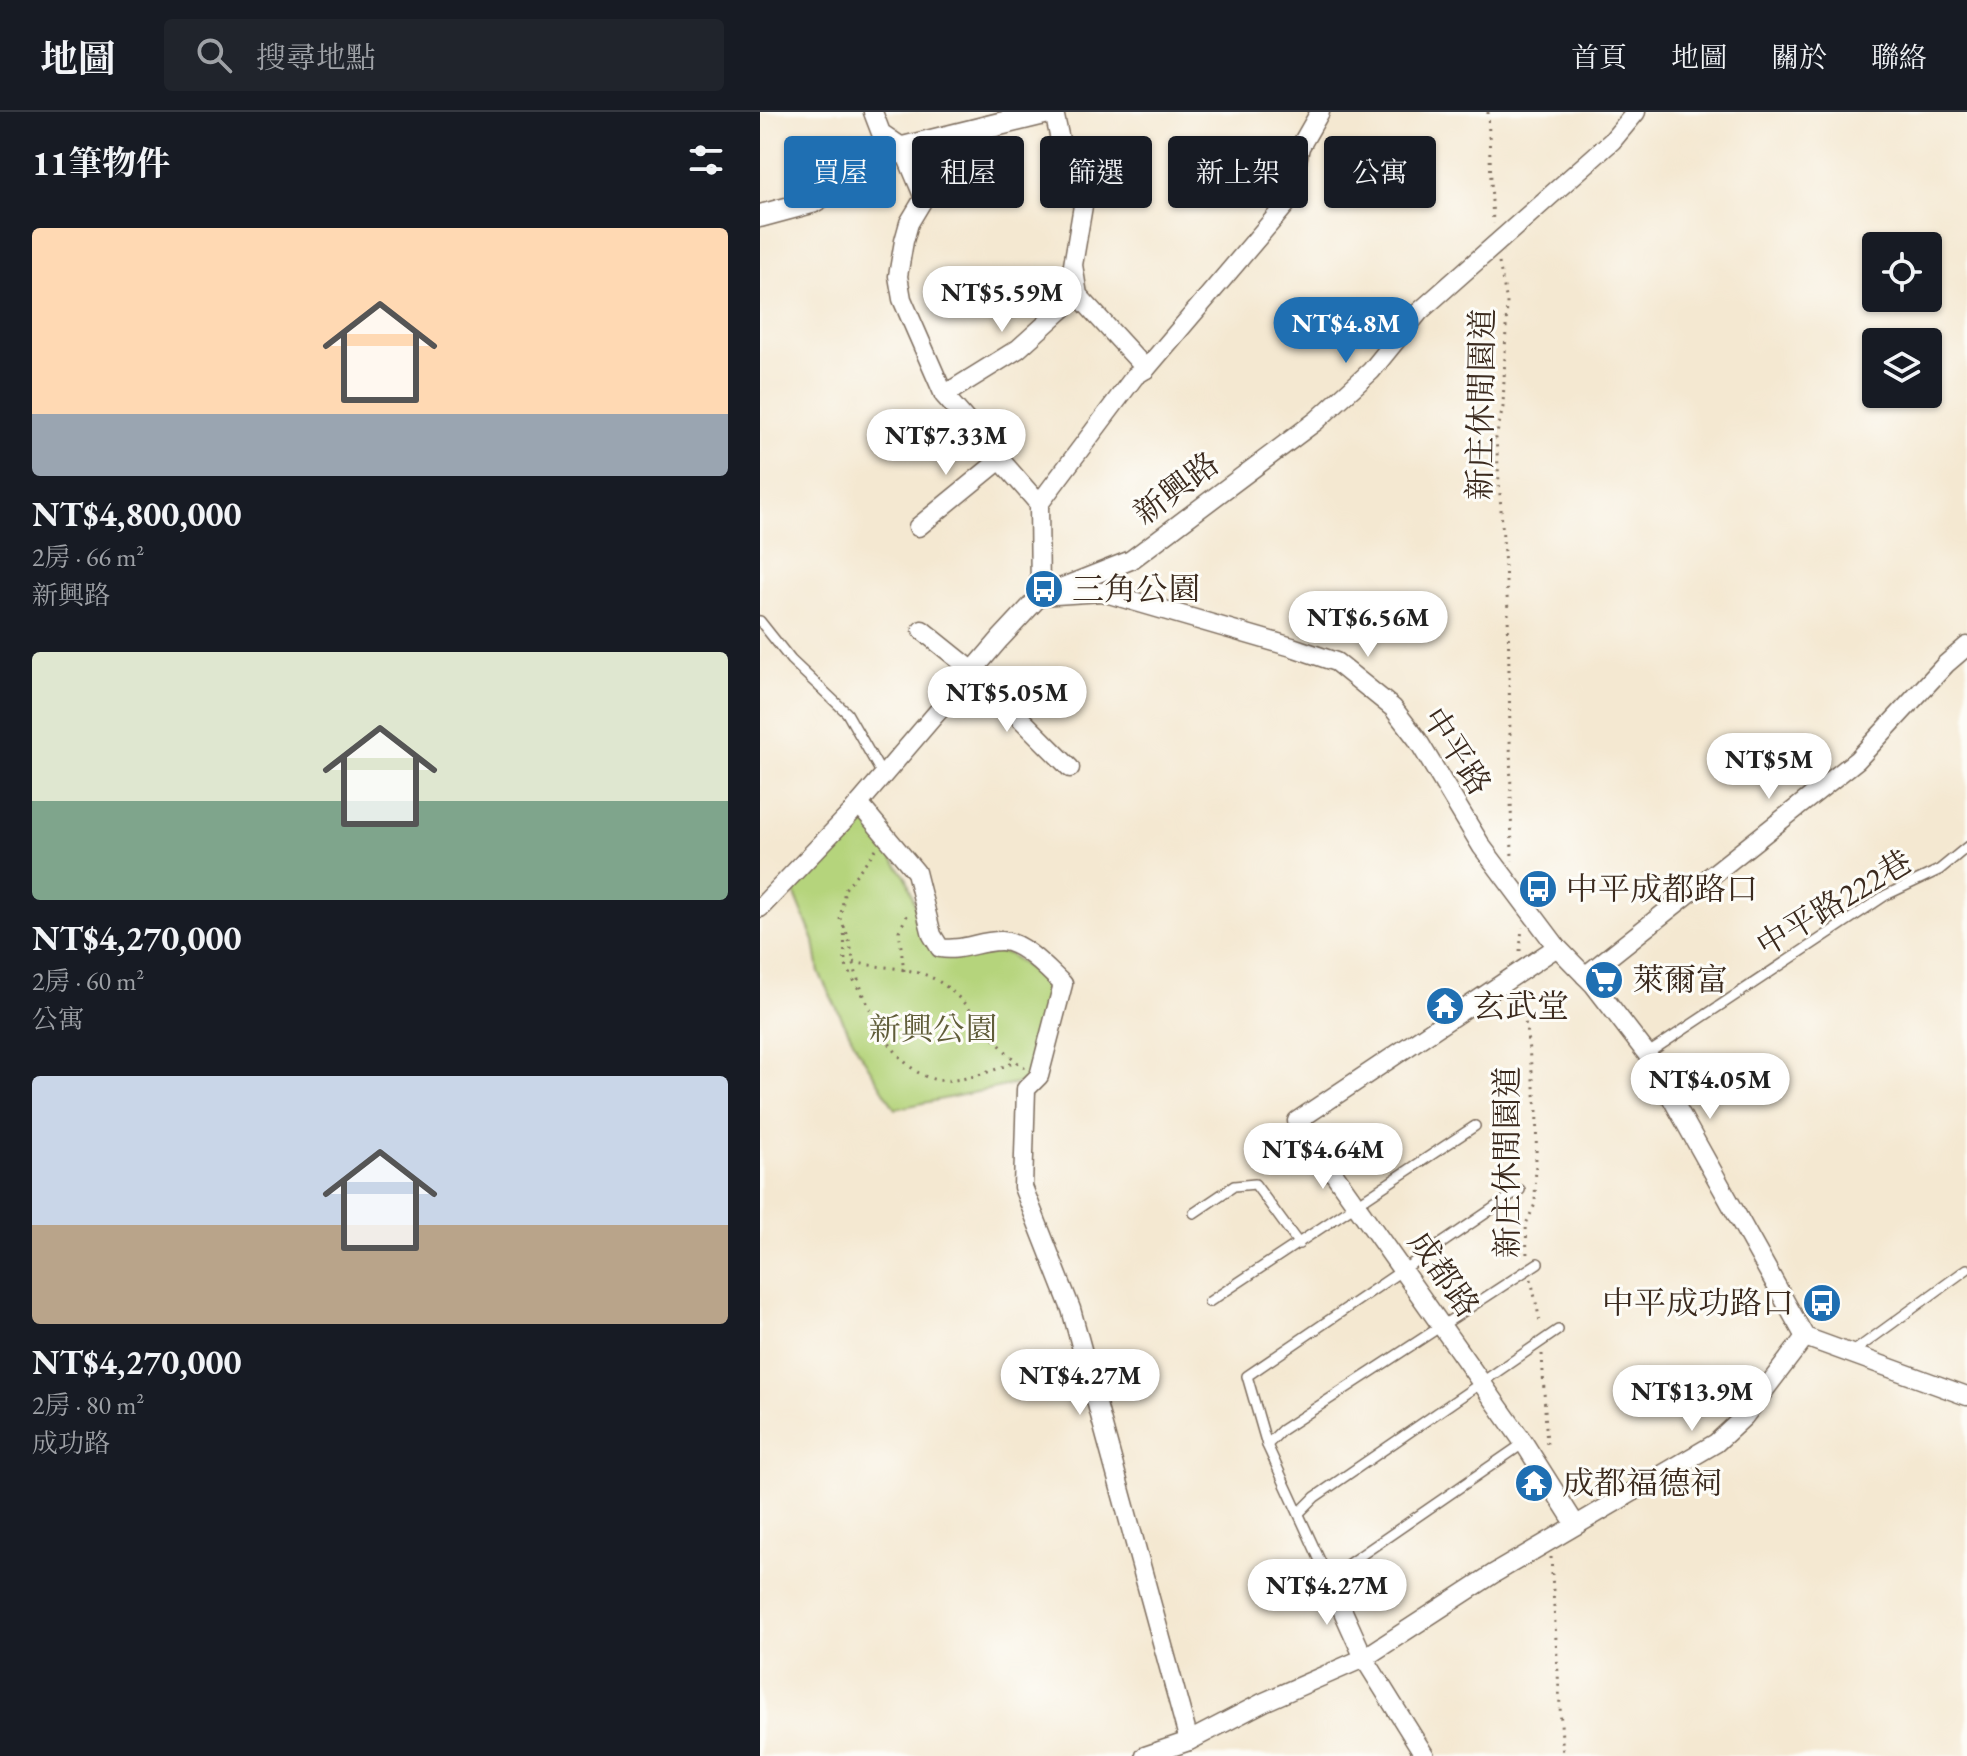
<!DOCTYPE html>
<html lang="zh-TW">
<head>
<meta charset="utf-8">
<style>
	:root { --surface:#171b24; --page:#20242c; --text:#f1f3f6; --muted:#9ea1a6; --line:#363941; --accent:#1f6fb2 }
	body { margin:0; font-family:"EB Garamond","Noto Serif TC",serif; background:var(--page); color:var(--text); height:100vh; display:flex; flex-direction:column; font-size:30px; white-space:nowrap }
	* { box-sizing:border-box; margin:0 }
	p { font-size:26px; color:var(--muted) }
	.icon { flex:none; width:44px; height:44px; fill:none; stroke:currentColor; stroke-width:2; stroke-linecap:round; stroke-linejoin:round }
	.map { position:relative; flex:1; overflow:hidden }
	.sheet { display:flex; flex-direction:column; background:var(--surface); width:760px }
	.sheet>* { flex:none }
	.hud { position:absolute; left:24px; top:24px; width:760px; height:72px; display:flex; gap:16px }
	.fabs { position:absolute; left:1102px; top:120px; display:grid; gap:16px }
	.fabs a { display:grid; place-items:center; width:80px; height:80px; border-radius:8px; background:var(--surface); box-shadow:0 2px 6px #0004; font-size:40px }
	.price { position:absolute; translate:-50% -68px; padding:0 18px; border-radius:28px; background:#fff; color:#222; font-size:26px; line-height:52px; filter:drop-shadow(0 2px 4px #0008) }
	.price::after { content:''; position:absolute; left:50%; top:48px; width:24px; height:18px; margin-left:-12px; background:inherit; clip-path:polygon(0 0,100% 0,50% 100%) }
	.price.current { background:var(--accent); color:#fff }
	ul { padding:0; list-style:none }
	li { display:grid; align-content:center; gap:16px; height:424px; padding:0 32px }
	li span { display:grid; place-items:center; height:248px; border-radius:8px; color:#555 }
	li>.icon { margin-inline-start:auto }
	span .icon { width:144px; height:144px; fill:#fffc; stroke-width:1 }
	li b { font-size:34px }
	h2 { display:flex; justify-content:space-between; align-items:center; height:96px; padding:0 32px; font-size:34px }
	.pill { padding:0 28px; border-radius:8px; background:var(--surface); box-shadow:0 2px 6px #0004; font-size:28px; line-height:72px }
	.pill.current { background:var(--accent); color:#fff }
	header { display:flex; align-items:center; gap:48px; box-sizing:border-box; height:112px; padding:0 40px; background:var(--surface); border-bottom:2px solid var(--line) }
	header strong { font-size:38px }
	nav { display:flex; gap:44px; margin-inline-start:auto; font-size:28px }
	.search { width:560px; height:72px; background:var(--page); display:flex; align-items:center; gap:20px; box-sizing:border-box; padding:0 28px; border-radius:8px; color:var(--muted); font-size:30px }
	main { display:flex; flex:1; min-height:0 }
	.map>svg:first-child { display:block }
</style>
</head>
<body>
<header>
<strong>地圖</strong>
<div class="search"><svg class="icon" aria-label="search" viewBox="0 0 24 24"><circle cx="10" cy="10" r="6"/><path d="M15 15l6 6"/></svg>搜尋地點</div>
<nav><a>首頁</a><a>地圖</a><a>關於</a><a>聯絡</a></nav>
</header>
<main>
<section class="sheet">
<h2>11筆物件<svg class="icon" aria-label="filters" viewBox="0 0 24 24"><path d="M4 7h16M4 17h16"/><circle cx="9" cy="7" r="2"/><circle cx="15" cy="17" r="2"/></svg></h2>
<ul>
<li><span style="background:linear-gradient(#ffd9b3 75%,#9aa5b1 0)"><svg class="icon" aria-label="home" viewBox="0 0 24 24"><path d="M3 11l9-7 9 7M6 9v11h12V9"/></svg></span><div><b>NT$4,800,000</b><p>2房 · 66 m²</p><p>新興路</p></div></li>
<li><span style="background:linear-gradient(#dfe7d0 60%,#7fa58c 0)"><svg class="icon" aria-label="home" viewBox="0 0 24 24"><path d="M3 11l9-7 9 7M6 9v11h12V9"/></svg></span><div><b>NT$4,270,000</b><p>2房 · 60 m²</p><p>公寓</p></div></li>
<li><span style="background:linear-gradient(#c9d6e8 60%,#b9a48a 0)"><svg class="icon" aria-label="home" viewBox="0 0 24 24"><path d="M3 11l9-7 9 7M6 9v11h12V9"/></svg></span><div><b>NT$4,270,000</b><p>2房 · 80 m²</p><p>成功路</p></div></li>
</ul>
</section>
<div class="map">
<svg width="1207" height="1644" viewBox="0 0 1207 1644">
	<rect width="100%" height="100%" fill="#fdfcf7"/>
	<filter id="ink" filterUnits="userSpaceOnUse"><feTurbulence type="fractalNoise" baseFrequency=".0125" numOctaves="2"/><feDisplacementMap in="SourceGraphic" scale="16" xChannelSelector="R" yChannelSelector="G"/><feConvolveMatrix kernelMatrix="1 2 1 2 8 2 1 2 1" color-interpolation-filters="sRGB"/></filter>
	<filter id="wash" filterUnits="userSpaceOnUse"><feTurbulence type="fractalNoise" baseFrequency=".006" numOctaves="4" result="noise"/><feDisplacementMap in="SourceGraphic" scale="32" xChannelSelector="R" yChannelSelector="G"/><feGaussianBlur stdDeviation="1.8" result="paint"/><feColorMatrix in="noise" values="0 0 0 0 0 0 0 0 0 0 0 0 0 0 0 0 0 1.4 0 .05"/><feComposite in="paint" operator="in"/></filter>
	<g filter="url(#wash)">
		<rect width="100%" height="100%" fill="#f4e8d1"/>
		<!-- green -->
		<polygon fill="#b5d47c" stroke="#787f4d" stroke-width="2" points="104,707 147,767 166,829 185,844 206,844 222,837 249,842 296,877 270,969 135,997 97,936 59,861 54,829 34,780"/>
	</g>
	<g filter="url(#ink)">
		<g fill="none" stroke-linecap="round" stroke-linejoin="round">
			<defs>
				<g id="service">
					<polyline points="0,509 31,548 87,601 123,664"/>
					<polyline points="887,942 1126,783 1179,758 1207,735"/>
					<polyline points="760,1078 487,1264 507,1333 568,1466 764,1331"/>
					<polyline points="434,1101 474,1074 495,1072 539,1132"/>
					<polyline points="449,1190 715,1014"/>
					<polyline points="1093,1240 1207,1157"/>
					<polyline points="507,1333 522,1318 778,1151"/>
					<polyline points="539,1401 555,1385 798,1218"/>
				</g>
				<g id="minor">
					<polyline points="113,0 121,21 143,36 164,86 149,111 144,129 138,164 142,187 184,283 279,392 280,484"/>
					<polyline points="294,0 300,28 327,70 313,153 318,183 386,257"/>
					<polyline points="184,283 258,237 318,183"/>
					<polyline points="279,392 375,264 386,257 529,89 540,35 560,0"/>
					<polyline points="158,415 240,348"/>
					<polyline points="280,484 342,480 532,535 576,550 633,596 657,627 722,735 797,835 834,873 887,942 1045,1225 1207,1284"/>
					<polyline points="162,518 213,559 310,656"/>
					<path d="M99 692 156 760 172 823 180 836C201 840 221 828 242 829 263 830 288 858 303 872L279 964 266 977 263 1075 311 1197 429 1629"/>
					<polyline points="0,796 91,701 240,527 280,484 371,448 556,309 611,259 659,200 852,29 876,0"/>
					<polyline points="797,835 537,1009 764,1331 816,1413"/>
					<polyline points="825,864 1097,648 1186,552 1207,534"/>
					<polyline points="568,1466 604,1546 665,1644"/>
					<polyline points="385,1644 429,1629 504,1590 604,1546 733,1462 956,1331 984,1305 1045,1225"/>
				</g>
				<polyline id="tertiary" points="0,104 52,90 143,36 288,0"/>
			</defs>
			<!-- service casing -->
			<use href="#service" stroke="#7c6c5d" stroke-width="12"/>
			<!-- minor casing -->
			<use href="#minor" stroke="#7c6c5d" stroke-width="21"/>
			<!-- tertiary casing -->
			<use href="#tertiary" stroke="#7c6c5d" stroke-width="25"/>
			<!-- path -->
			<g stroke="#7c6c5d" stroke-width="3" stroke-dasharray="2 6" stroke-linecap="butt">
				<polyline points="728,0 733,112"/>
				<polyline points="739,151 747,190 743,295 736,326 748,498 752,749"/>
				<path d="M116 737 85 777 80 808C91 824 91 842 96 861 107 896 136 962 178 968 202 971 234 958 256 950"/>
				<polyline points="84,814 85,852 103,885"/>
				<polyline points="760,839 762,815"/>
				<path d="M94 850C120 857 154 854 178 869 210 888 231 932 265 956"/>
				<polyline points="144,859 139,819 150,798"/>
				<polyline points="761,879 777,997 775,1092 766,1112 767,1144"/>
				<polyline points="771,1167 781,1214"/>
				<polyline points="782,1242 787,1334"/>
				<polyline points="791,1445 803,1644"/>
			</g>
			<!-- service -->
			<use href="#service" stroke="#fff" stroke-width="9"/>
			<!-- minor -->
			<use href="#minor" stroke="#fff" stroke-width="18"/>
			<!-- tertiary -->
			<use href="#tertiary" stroke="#fff" stroke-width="22"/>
		</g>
	</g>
	<!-- icons -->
	<defs>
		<symbol id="bus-disc" viewBox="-11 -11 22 22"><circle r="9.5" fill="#1f6fb2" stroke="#fdfcf7"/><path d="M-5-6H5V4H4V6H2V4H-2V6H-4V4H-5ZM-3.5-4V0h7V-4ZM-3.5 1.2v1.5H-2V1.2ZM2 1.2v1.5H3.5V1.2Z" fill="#fff"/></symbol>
		<symbol id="supermarket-disc" viewBox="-11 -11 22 22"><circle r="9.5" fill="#1f6fb2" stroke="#fdfcf7"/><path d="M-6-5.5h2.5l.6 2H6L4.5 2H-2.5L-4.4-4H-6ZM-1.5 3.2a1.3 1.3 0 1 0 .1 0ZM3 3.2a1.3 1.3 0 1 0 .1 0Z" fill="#fff"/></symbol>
		<symbol id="temple-disc" viewBox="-11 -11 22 22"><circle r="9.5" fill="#1f6fb2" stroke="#fdfcf7"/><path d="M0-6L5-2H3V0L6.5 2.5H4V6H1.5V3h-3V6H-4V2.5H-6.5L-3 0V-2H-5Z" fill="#fff"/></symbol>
	</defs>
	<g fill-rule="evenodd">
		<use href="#bus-disc" x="262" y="455" width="44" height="44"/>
		<use href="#bus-disc" x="756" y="755" width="44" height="44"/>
		<use href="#supermarket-disc" x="822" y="846" width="44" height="44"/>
		<use href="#temple-disc" x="663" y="872" width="44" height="44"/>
		<use href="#bus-disc" x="1040" y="1169" width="44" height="44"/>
		<use href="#temple-disc" x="752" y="1349" width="44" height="44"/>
	</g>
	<g text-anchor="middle" stroke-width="6" stroke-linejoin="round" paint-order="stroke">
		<!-- street labels -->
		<g font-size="32" fill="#3b2a1e" stroke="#fdfcf7">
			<text transform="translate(721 292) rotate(-89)" y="11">新庄休閒園道</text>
			<text transform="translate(416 376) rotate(-37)" y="11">新興路</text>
			<text transform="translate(697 639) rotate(57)" y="11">中平路</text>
			<text transform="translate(1074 791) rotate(-31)" y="11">中平路222巷</text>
			<text transform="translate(747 1050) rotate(-90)" y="11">新庄休閒園道</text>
			<text transform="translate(684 1162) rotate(55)" y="11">成都路</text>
		</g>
		<!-- poi labels -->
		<g font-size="32" fill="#3b2a1e" stroke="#fdfcf7" text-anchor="start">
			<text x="312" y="488">三角公園</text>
			<text x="806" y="788">中平成都路口</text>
			<text x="872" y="879">萊爾富</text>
			<text x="713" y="905">玄武堂</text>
			<text x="1034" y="1202" text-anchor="end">中平成功路口</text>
			<text x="802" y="1382">成都福德祠</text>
		</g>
		<!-- park labels -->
		<g font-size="32" fill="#605d3a" stroke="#fdfcf7">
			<text x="173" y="928">新興公園</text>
		</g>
	</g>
</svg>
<div class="fabs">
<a><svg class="icon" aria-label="locate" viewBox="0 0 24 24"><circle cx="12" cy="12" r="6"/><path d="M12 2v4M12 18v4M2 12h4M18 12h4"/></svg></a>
<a><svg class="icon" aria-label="layers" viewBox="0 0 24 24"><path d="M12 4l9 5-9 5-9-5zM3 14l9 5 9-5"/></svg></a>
</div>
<b class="price" style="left:242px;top:222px">NT$5.59M</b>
<b class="price current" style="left:586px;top:253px">NT$4.8M</b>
<b class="price" style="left:186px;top:365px">NT$7.33M</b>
<b class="price" style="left:608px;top:547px">NT$6.56M</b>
<b class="price" style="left:247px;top:622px">NT$5.05M</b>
<b class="price" style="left:1009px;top:689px">NT$5M</b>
<b class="price" style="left:950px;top:1009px">NT$4.05M</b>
<b class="price" style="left:563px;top:1079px">NT$4.64M</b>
<b class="price" style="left:320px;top:1305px">NT$4.27M</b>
<b class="price" style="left:932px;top:1321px">NT$13.9M</b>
<b class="price" style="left:567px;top:1515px">NT$4.27M</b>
<div class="hud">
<a class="pill current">買屋</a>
<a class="pill">租屋</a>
<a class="pill">篩選</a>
<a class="pill">新上架</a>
<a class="pill">公寓</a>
</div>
</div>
</main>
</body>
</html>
